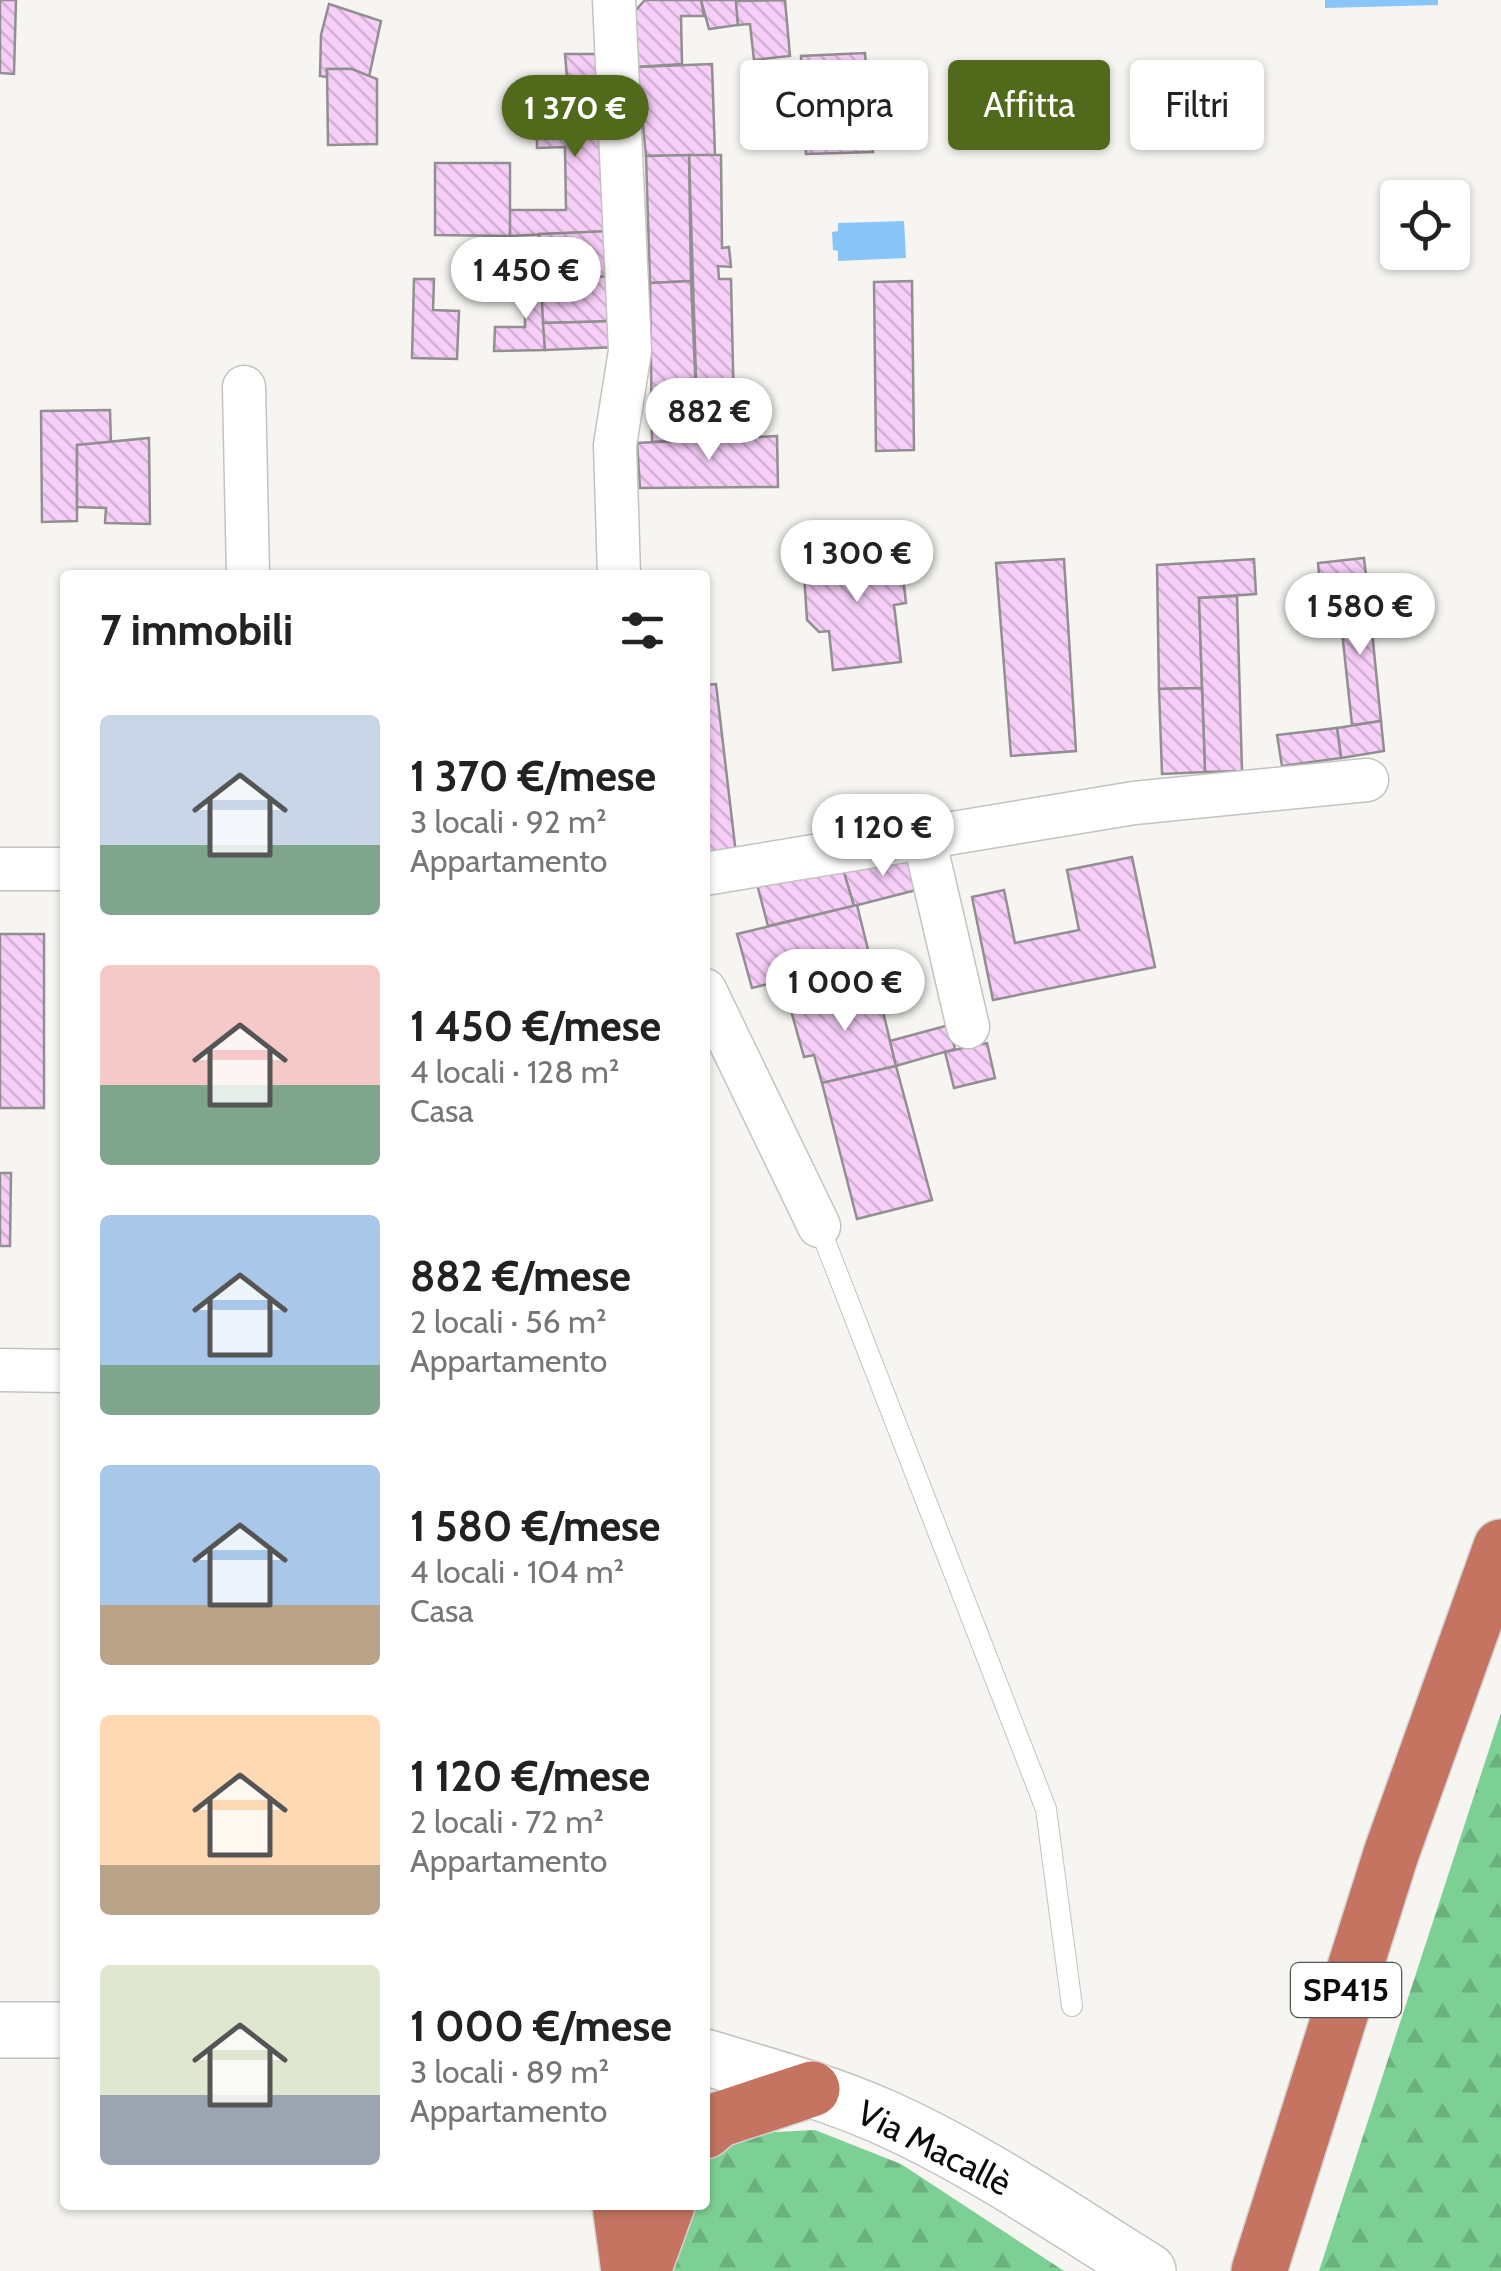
<!DOCTYPE html>
<html lang="it">
<head>
<meta charset="utf-8">
<style>
	:root { --surface:#fff; --page:#f2f2f2; --text:#222; --muted:#767676; --accent:#51691a }
	body { margin:0; font-family:Cabin,sans-serif; background:var(--page); color:var(--text); height:100vh; display:flex; flex-direction:column; font-size:38px; white-space:nowrap }
	* { box-sizing:border-box; margin:0 }
	p { font-size:32px; color:var(--muted) }
	.icon { flex:none; width:55px; height:55px; fill:none; stroke:currentColor; stroke-width:2; stroke-linecap:round; stroke-linejoin:round }
	.map { position:relative; flex:1; overflow:hidden }
	.panel { position:absolute; left:60px; top:570px; width:650px; height:1640px; display:flex; flex-direction:column; background:var(--surface); border-radius:10px; box-shadow:0 2px 8px #0004 }
	.panel>* { flex:none }
	.banner { position:absolute; left:740px; top:60px; width:610px; height:90px; display:flex; gap:20px }
	.controls { position:absolute; left:1380px; top:180px; display:grid; gap:20px }
	.controls a { display:grid; place-items:center; width:90px; height:90px; border-radius:10px; background:var(--surface); box-shadow:0 2px 8px #0004; font-size:50px }
	.price { position:absolute; translate:-50% -85px; padding:0 22px; border-radius:35px; background:#fff; color:#222; font-size:32px; line-height:65px; filter:drop-shadow(0 2px 5px #0008) }
	.price::after { content:''; position:absolute; left:50%; top:60px; width:30px; height:22px; margin-left:-15px; background:inherit; clip-path:polygon(0 0,100% 0,50% 100%) }
	.price.on { background:var(--accent); color:#fff }
	ul { padding:0; list-style:none }
	li { display:flex; align-items:center; gap:30px; height:250px; padding:0 40px }
	li span { display:grid; place-items:center; flex:none; width:280px; height:200px; border-radius:10px; color:#555 }
	li>.icon { margin-inline-start:auto }
	span .icon { width:120px; height:120px; fill:#fffc; stroke-width:1 }
	li b { font-size:42px }
	h2 { display:flex; justify-content:space-between; align-items:center; height:120px; padding:0 40px; font-size:42px }
	.chip { padding:0 35px; border-radius:10px; background:var(--surface); box-shadow:0 2px 8px #0004; font-size:35px; line-height:90px }
	.chip.on { background:var(--accent); color:#fff }
	.map>svg:first-child { display:block }
</style>
</head>
<body>
<div class="map">
<svg width="1501" height="2271" viewBox="0 0 1501 2271">
	<defs>
		<pattern id="forest-firs" width="22" height="20" patternUnits="userSpaceOnUse" patternTransform="scale(2.5)"><rect width="22" height="20" fill="#7dd093"/><path d="M5 1l3.5 6h-7zM16 11l3.5 6h-7z" fill="#6bb17d"/></pattern>
		<pattern id="building-back-hatch" width="6" height="6" patternUnits="userSpaceOnUse" patternTransform="scale(2.5)"><rect width="6" height="6" fill="#f6cef8"/><path d="M-1 5l2 2M0 0l6 6M5-1l2 2" fill="none" stroke="#d2b0d3"/></pattern>
	</defs>
	<rect width="100%" height="100%" fill="#f6f5f1"/>
	<!-- forest -->
	<g fill="url(#forest-firs)">
		<polygon points="1501,1713 1501,2271 1319,2271"/>
		<polygon points="815,2130 901,2164 1064,2271 672,2271 689,2205 705,2205 705,2166 710,2156 756,2133"/>
	</g>
	<!-- water -->
	<g fill="#89c5f8">
		<polygon points="1325,0 1438,0 1438,5 1325,8"/>
		<polygon points="904,221 906,258 838,261 838,251 833,250 832,232 838,231 838,223"/>
	</g>
	<!-- building -->
	<g fill="url(#building-back-hatch)" stroke="#918f91" stroke-width="2.5">
		<polygon points="0,0 16,0 14,74 0,73"/>
		<polygon points="645,0 701,0 704,16 681,16 682,64 637,67 635,11"/>
		<polygon points="701,0 736,0 738,25 709,29"/>
		<polygon points="785,0 790,56 754,60 750,24 738,25 736,1"/>
		<polygon points="329,4 381,21 369,77 352,69 327,69 327,77 320,76 321,35"/>
		<polygon points="865,53 873,152 806,154 801,56"/>
		<polygon points="565,54 598,54 611,231 510,236 509,210 566,210 565,147 537,148 537,125 571,125"/>
		<polygon points="712,64 715,155 646,156 637,67"/>
		<polygon points="327,69 352,69 377,79 377,144 328,145"/>
		<polygon points="689,155 721,155 722,248 729,247 731,267 718,266 719,279 731,279 734,411 712,413 713,439 698,440"/>
		<polygon points="689,155 691,281 650,283 646,156"/>
		<polygon points="435,163 510,163 510,236 435,235"/>
		<polygon points="611,231 614,276 541,280 539,234"/>
		<polygon points="541,272 545,350 494,351 495,327 525,327 525,273"/>
		<polygon points="614,276 618,321 543,323 541,280"/>
		<polygon points="414,279 434,279 433,310 459,311 457,359 412,358"/>
		<polygon points="691,281 698,440 652,442 650,283"/>
		<polygon points="912,281 914,450 876,451 874,282"/>
		<polygon points="618,321 619,347 545,350 543,323"/>
		<polygon points="110,410 111,445 77,445 77,521 42,522 41,411"/>
		<polygon points="777,436 778,487 640,488 637,443"/>
		<polygon points="149,438 150,524 105,523 106,508 77,507 77,445"/>
		<polygon points="900,549 906,603 894,605 901,662 833,670 829,631 819,632 807,620 803,559"/>
		<polygon points="1364,558 1368,592 1321,595 1318,563"/>
		<polygon points="1064,559 1076,751 1011,756 996,563"/>
		<polygon points="1254,559 1256,594 1199,598 1202,688 1159,689 1157,565"/>
		<polygon points="1368,592 1381,721 1352,725 1338,594"/>
		<polygon points="1237,596 1242,771 1205,772 1199,598"/>
		<polygon points="716,684 736,854 705,857 705,685"/>
		<polygon points="1202,688 1205,772 1162,774 1159,689"/>
		<polygon points="1381,721 1384,751 1341,758 1337,728"/>
		<polygon points="1337,728 1341,758 1282,766 1277,735"/>
		<polygon points="917,854 924,888 854,906 842,866"/>
		<polygon points="1132,857 1155,967 993,1000 972,897 1004,890 1015,943 1079,930 1067,870"/>
		<polygon points="842,866 854,906 768,926 757,884"/>
		<polygon points="857,905 877,986 790,1007 784,980 752,988 737,934"/>
		<rect x="0" y="934" width="44" height="174"/>
		<polygon points="877,986 896,1066 822,1083 814,1055 804,1057 790,1007"/>
		<polygon points="949,1025 955,1049 896,1066 890,1041"/>
		<polygon points="987,1043 995,1078 954,1088 945,1052"/>
		<polygon points="896,1066 932,1200 857,1219 822,1083"/>
		<polygon points="0,1173 11,1173 10,1246 0,1246"/>
	</g>
	<g fill="none" stroke-linecap="round" stroke-linejoin="round">
		<defs>
			<polyline id="lane" points="819,1226 1046,1809 1072,2006"/>
			<g id="street">
				<polyline points="614,0 630,351 615,445 619,575"/>
				<polyline points="244,387 248,575"/>
				<polyline points="924,838 968,1027"/>
				<polyline points="0,869 65,869"/>
				<polyline points="705,874 1134,803 1367,780"/>
				<polyline points="705,990 819,1226"/>
				<polyline points="0,1370 65,1371"/>
			</g>
			<g id="secondary">
				<polyline points="0,2030 65,2030"/>
				<path d="M705 2057C764 2075 824 2091 881 2116 974 2157 1061 2217 1148 2271"/>
			</g>
			<g id="highway">
				<polyline points="705,2131 718,2120 812,2089"/>
				<polyline points="620,2205 629,2271"/>
				<polyline points="643,2271 667,2205"/>
				<polyline points="1259,2271 1391,1854 1501,1547"/>
			</g>
		</defs>
		<!-- lane casing -->
		<use href="#lane" stroke="#c5c3c0" stroke-width="22"/>
		<!-- street casing -->
		<use href="#street" stroke="#c5c3c0" stroke-width="45"/>
		<!-- secondary casing -->
		<use href="#secondary" stroke="#c5c3c0" stroke-width="58"/>
		<!-- highway casing -->
		<use href="#highway" stroke="#d3d3d3" stroke-width="58"/>
		<!-- lane -->
		<use href="#lane" stroke="#fff" stroke-width="20"/>
		<!-- street -->
		<use href="#street" stroke="#fff" stroke-width="42"/>
		<!-- secondary -->
		<use href="#secondary" stroke="#fff" stroke-width="55"/>
		<!-- highway -->
		<use href="#highway" stroke="#c57461" stroke-width="55"/>
	</g>
	<g text-anchor="middle" stroke-width="8" stroke-linejoin="round" paint-order="stroke">
		<!-- shield labels -->
		<rect fill="#fff" stroke="#555454" stroke-width="2.5" x="1291" y="1963" width="110" height="54" rx="8"/>
		<g font-size="32" font-weight="bold" fill="#0c0b0a">
			<text x="1346" y="2001">SP415</text>
		</g>
		<!-- street labels -->
		<g font-size="35" fill="#0c0b0a" stroke="#fff">
			<text transform="translate(934 2148) rotate(27)" y="12">Via Macallè</text>
		</g>
	</g>
</svg>
<div class="controls">
<a><svg class="icon" aria-label="locate" viewBox="0 0 24 24"><circle cx="12" cy="12" r="6"/><path d="M12 2v4M12 18v4M2 12h4M18 12h4"/></svg></a>
</div>
<b class="price on" style="left:575px;top:160px">1 370 €</b>
<b class="price" style="left:526px;top:322px">1 450 €</b>
<b class="price" style="left:709px;top:463px">882 €</b>
<b class="price" style="left:857px;top:605px">1 300 €</b>
<b class="price" style="left:1360px;top:658px">1 580 €</b>
<b class="price" style="left:883px;top:879px">1 120 €</b>
<b class="price" style="left:845px;top:1034px">1 000 €</b>
<div class="banner">
<a class="chip">Compra</a>
<a class="chip on">Affitta</a>
<a class="chip">Filtri</a>
</div>
<section class="panel">
<h2>7 immobili<svg class="icon" aria-label="filters" viewBox="0 0 24 24"><path d="M4 7h16M4 17h16"/><circle cx="9" cy="7" r="2"/><circle cx="15" cy="17" r="2"/></svg></h2>
<ul>
<li><span style="background:linear-gradient(#c9d6e8 65%,#7fa58c 0)"><svg class="icon" aria-label="home" viewBox="0 0 24 24"><path d="M3 11l9-7 9 7M6 9v11h12V9"/></svg></span><div><b>1 370 €/mese</b><p>3 locali · 92 m²</p><p>Appartamento</p></div></li>
<li><span style="background:linear-gradient(#f6c9c9 60%,#7fa58c 0)"><svg class="icon" aria-label="home" viewBox="0 0 24 24"><path d="M3 11l9-7 9 7M6 9v11h12V9"/></svg></span><div><b>1 450 €/mese</b><p>4 locali · 128 m²</p><p>Casa</p></div></li>
<li><span style="background:linear-gradient(#a9c7e8 75%,#7fa58c 0)"><svg class="icon" aria-label="home" viewBox="0 0 24 24"><path d="M3 11l9-7 9 7M6 9v11h12V9"/></svg></span><div><b>882 €/mese</b><p>2 locali · 56 m²</p><p>Appartamento</p></div></li>
<li><span style="background:linear-gradient(#a9c7e8 70%,#b9a48a 0)"><svg class="icon" aria-label="home" viewBox="0 0 24 24"><path d="M3 11l9-7 9 7M6 9v11h12V9"/></svg></span><div><b>1 580 €/mese</b><p>4 locali · 104 m²</p><p>Casa</p></div></li>
<li><span style="background:linear-gradient(#ffd9b3 75%,#b9a48a 0)"><svg class="icon" aria-label="home" viewBox="0 0 24 24"><path d="M3 11l9-7 9 7M6 9v11h12V9"/></svg></span><div><b>1 120 €/mese</b><p>2 locali · 72 m²</p><p>Appartamento</p></div></li>
<li><span style="background:linear-gradient(#dfe7d0 65%,#9aa5b1 0)"><svg class="icon" aria-label="home" viewBox="0 0 24 24"><path d="M3 11l9-7 9 7M6 9v11h12V9"/></svg></span><div><b>1 000 €/mese</b><p>3 locali · 89 m²</p><p>Appartamento</p></div></li>
</ul>
</section>
</div>
</body>
</html>
